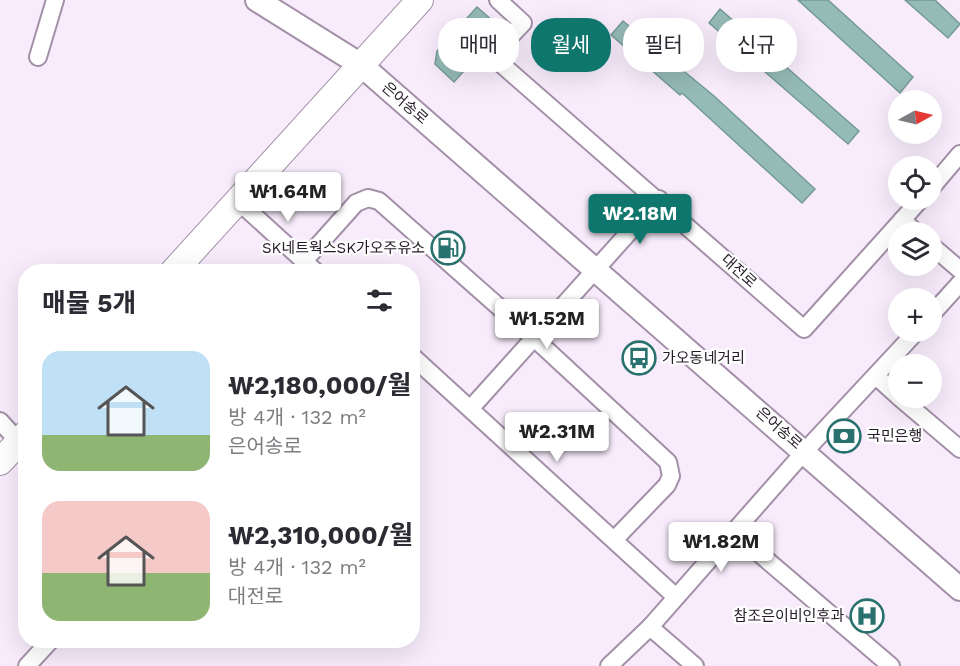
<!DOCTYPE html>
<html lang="ko">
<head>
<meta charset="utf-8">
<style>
	:root { --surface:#fff; --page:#f7f7f7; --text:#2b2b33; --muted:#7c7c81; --accent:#0f766e }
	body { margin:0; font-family:"Work Sans","Noto Sans KR",sans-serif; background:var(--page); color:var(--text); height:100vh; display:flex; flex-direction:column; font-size:22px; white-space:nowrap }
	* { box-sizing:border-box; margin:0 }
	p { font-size:20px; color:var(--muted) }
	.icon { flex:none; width:33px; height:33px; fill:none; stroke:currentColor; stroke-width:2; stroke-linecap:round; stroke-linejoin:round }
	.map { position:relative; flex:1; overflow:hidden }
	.side { position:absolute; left:18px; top:264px; width:402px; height:384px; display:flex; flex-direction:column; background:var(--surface); border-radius:24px; box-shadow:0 6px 24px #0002 }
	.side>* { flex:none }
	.top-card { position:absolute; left:438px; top:18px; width:432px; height:54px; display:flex; gap:12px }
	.needle { width:39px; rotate:82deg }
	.fabs { position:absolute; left:888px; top:90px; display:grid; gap:12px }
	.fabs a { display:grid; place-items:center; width:54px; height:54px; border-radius:50%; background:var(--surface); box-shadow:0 6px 24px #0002; font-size:30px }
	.price { position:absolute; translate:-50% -51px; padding:0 14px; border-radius:6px; background:#fff; color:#222; font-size:20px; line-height:39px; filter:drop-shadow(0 2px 3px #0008) }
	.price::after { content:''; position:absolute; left:50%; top:36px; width:18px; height:14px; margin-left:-9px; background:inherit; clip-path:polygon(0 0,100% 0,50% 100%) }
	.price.current { background:var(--accent); color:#fff }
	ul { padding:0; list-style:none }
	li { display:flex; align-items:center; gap:18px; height:150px; padding:0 24px }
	li span { display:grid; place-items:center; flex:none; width:168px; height:120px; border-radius:18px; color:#555 }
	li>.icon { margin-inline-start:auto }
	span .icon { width:72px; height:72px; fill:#fffc; stroke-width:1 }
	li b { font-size:26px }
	h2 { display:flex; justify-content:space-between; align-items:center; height:72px; padding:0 24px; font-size:26px }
	.chip { padding:0 21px; border-radius:24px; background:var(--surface); box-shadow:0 6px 24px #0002; font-size:21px; line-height:54px }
	.chip.current { background:var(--accent); color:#fff }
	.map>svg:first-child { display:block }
</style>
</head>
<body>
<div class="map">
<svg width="960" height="666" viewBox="0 0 960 666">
	<rect width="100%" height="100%" fill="#f8ecfc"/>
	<!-- building -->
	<g fill="#95bbb7" stroke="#759a96" stroke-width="1.5">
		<polygon points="798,0 828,0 913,77 900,93"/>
		<polygon points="905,0 935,0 960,24 948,38"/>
		<polygon points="477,7 502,29 454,82 435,64 437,51"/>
		<polygon points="720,9 859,131 848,144 709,23"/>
		<polygon points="623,21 714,96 815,189 802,203 682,93 680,95 611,35"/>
	</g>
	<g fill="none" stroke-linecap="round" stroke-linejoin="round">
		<defs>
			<g id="minor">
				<polyline points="498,0 523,23 492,56 804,329 920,200"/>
				<polyline points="38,57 55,0"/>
				<polyline points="932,187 960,154"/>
				<polyline points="237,200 316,272"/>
				<polyline points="902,220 916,232"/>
				<polyline points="932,246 960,270"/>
				<polyline points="304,261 356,203 368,198 379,201 534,338 668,462 671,476 667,485 614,540"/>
				<polyline points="932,314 960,283"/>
				<polyline points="412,356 676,597"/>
				<polyline points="876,376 898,396"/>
				<polyline points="900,398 960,449"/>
				<polyline points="471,408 659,199"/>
				<polyline points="0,421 19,442"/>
				<polyline points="734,532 891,666"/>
				<polyline points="650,627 695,666"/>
				<polyline points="27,666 51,640"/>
				<polyline points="609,666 650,627 805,451 916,332"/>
			</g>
			<polyline id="secondary" points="257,0 361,65 960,589"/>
			<g id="primary">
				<polyline points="173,272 420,0"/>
				<polyline points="0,462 26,434"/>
			</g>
		</defs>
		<!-- minor casing -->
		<use href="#minor" stroke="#a390a8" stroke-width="20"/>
		<!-- secondary casing -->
		<use href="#secondary" stroke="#a390a8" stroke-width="26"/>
		<!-- primary casing -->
		<use href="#primary" stroke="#a390a8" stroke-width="28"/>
		<!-- minor -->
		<use href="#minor" stroke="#fff" stroke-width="16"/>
		<!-- secondary -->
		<use href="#secondary" stroke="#fff" stroke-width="22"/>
		<!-- primary -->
		<use href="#primary" stroke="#fff" stroke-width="26"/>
	</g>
	<!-- icons -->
	<defs>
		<symbol id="fuel-ring" viewBox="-11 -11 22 22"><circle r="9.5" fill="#fefefe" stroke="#28716c" stroke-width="1.5"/><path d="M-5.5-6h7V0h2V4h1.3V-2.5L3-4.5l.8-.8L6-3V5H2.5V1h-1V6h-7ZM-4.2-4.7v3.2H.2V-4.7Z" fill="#28716c"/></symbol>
		<symbol id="bus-ring" viewBox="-11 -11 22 22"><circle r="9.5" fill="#fefefe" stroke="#28716c" stroke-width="1.5"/><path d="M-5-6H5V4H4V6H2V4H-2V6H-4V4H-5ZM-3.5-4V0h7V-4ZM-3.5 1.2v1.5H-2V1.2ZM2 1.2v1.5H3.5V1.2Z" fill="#28716c"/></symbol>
		<symbol id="bank-ring" viewBox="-11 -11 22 22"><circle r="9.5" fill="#fefefe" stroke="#28716c" stroke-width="1.5"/><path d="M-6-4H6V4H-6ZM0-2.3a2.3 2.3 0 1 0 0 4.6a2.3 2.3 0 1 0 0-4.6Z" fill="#28716c"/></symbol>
		<symbol id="hospital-ring" viewBox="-11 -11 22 22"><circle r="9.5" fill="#fefefe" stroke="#28716c" stroke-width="1.5"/><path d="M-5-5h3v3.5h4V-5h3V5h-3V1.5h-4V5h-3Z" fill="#28716c"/></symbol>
	</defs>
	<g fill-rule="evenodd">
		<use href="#fuel-ring" x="429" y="229" width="38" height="38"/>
		<use href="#bus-ring" x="620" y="339" width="38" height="38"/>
		<use href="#bank-ring" x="825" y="417" width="38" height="38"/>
		<use href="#hospital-ring" x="848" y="597" width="38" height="38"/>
	</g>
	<g text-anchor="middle" stroke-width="4.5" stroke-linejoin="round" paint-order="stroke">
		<!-- street labels -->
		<g font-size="15" fill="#231b25" stroke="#fefefe">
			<text transform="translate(405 103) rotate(41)" y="5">은어송로</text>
			<text transform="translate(739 271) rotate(42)" y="5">대전로</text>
			<text transform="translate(779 428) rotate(41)" y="5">은어송로</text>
		</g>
		<!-- poi labels -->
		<g font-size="15" fill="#231b25" stroke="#fefefe" text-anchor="end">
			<text x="425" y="253">SK네트웍스SK가오주유소</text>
			<text x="662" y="363" text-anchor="start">가오동네거리</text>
			<text x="867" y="441" text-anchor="start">국민은행</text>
			<text x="844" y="621">참조은이비인후과</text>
		</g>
	</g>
</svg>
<div class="fabs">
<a><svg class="needle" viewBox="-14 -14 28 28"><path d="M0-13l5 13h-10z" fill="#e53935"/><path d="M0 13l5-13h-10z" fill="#7c7c81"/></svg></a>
<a><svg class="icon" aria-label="locate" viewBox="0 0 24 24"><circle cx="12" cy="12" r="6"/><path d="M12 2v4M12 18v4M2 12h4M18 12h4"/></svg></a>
<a><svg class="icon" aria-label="layers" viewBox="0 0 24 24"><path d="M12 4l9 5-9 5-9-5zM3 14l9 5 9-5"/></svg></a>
<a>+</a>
<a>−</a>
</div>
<b class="price" style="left:288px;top:223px">₩1.64M</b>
<b class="price current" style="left:640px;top:245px">₩2.18M</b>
<b class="price" style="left:547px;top:350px">₩1.52M</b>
<b class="price" style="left:557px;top:463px">₩2.31M</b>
<b class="price" style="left:721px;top:573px">₩1.82M</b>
<div class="top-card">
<a class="chip">매매</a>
<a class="chip current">월세</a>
<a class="chip">필터</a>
<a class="chip">신규</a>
</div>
<section class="side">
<h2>매물 5개<svg class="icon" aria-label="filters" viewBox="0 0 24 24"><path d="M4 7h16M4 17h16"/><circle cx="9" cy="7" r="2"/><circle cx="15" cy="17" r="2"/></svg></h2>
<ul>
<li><span style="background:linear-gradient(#bfe0f5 70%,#8fb573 0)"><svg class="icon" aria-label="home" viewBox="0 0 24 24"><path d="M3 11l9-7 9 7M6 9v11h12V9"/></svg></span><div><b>₩2,180,000/월</b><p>방 4개 · 132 m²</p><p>은어송로</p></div></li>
<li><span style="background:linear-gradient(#f6c9c9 60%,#8fb573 0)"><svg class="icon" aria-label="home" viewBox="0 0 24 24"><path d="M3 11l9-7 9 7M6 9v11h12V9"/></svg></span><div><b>₩2,310,000/월</b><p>방 4개 · 132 m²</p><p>대전로</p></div></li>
</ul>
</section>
</div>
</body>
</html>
